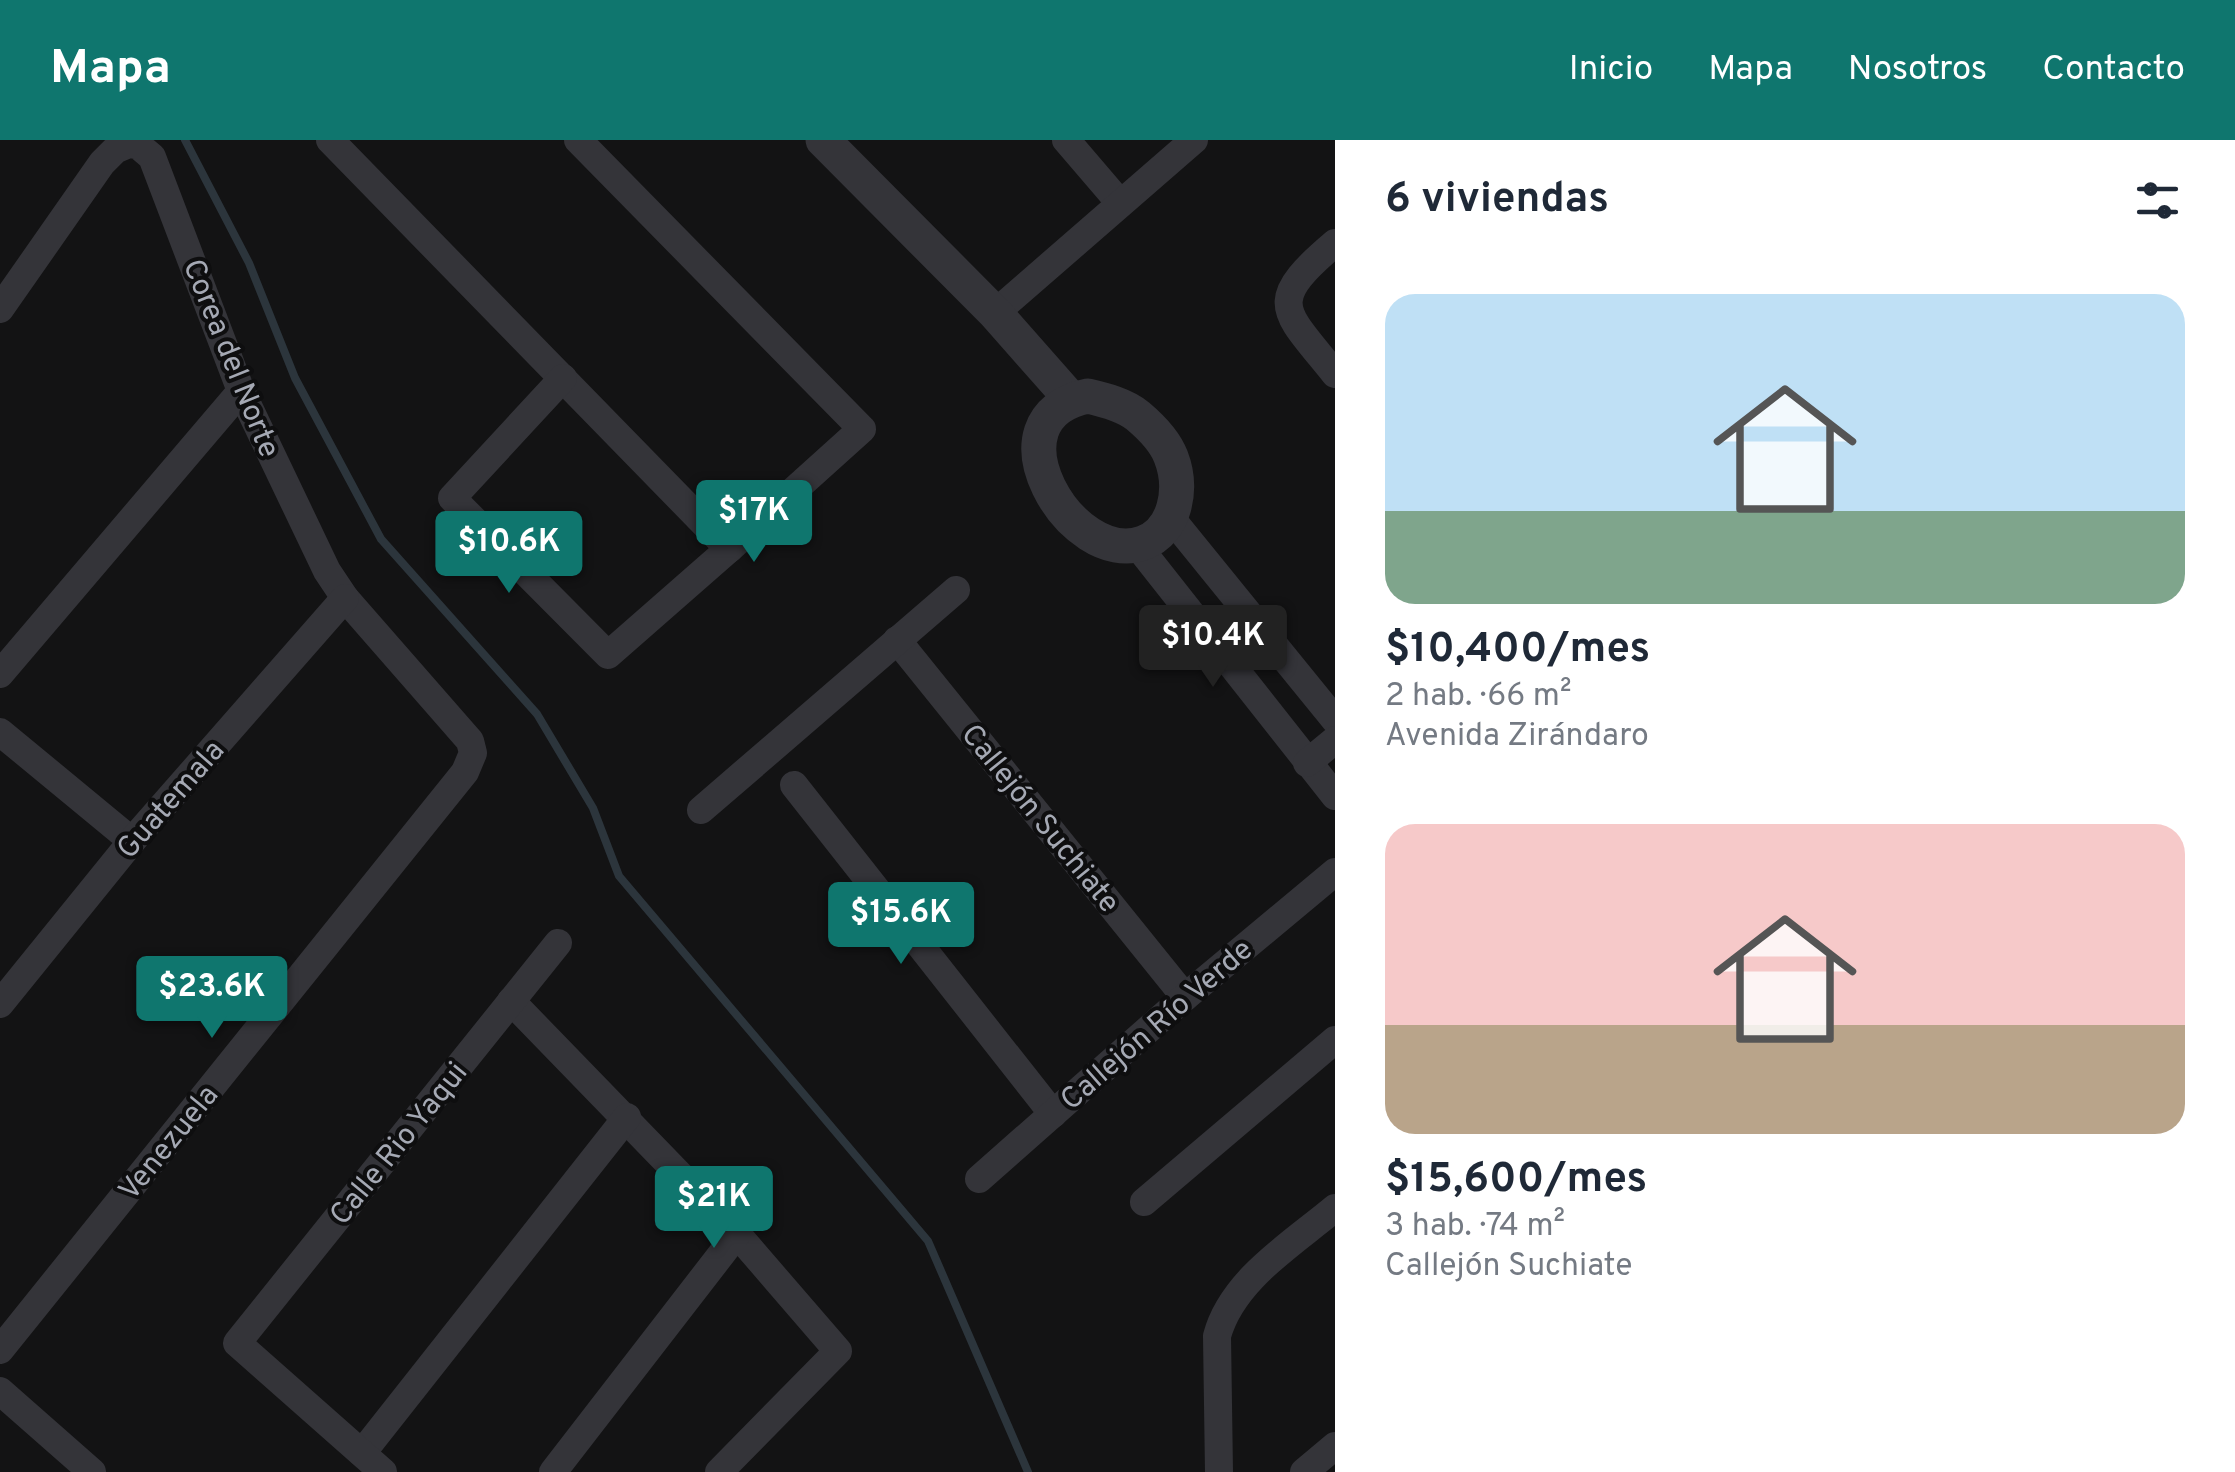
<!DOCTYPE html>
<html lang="es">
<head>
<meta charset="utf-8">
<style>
	:root { --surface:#fff; --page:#f2f2f3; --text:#1f2937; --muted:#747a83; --accent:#0f766e }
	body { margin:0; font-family:Overpass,sans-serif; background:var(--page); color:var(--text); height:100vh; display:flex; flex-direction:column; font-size:38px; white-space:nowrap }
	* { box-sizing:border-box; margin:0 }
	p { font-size:32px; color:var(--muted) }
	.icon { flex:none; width:55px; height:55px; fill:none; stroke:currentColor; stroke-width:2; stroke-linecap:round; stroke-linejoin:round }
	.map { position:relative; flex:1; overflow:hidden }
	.side { display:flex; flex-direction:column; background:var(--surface); width:900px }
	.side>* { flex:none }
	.price { position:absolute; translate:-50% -85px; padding:0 22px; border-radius:10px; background:var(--accent); color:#fff; font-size:32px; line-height:65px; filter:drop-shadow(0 2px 5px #0008) }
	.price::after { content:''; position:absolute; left:50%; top:60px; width:30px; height:22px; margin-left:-15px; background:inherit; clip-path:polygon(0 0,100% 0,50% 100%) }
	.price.active { background:#222; color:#fff }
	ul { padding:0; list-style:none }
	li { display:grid; align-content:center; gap:20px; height:530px; padding:0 50px }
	li span { display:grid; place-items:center; height:310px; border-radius:30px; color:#555 }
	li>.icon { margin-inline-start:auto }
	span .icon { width:180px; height:180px; fill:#fffc; stroke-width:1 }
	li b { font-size:42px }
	h2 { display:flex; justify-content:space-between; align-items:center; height:120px; padding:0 50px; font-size:42px }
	header { display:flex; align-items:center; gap:60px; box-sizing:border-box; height:140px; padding:0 50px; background:var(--accent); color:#fff }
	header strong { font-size:48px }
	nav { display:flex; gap:55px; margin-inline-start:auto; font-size:35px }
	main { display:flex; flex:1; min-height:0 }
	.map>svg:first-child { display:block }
</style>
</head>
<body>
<header>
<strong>Mapa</strong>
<nav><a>Inicio</a><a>Mapa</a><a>Nosotros</a><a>Contacto</a></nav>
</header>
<main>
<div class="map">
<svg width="1335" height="1332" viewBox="0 0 1335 1332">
	<rect width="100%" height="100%" fill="#131314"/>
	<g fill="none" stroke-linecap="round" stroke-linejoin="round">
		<!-- stream -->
		<polyline stroke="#2c353c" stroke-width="8" points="185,0 249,123 295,238 381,399 537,574 593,668 619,736 928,1101 1028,1332"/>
		<!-- minor -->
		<g stroke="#343439" stroke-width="28">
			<polyline points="330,0 729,409 862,289 578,0"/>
			<polyline points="1066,0 1120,63"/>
			<path d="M1335 103C1264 163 1283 169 1335 234"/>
			<polyline points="0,169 102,23 115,10 129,4 138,5 152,17 241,251 327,431 345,458 470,601 473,613 465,632 0,1210"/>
			<polyline points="995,173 1194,0"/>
			<polyline points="563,238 452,358 608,515 729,409"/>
			<polyline points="1171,378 1335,580"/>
			<polyline points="1137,405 1335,656"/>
			<polyline points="897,500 1185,857"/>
			<polyline points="0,534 241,251"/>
			<polyline points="0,592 132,701"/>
			<polyline points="1307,623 1335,600"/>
			<polyline points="794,645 1053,974"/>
			<polyline points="701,670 956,450"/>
			<polyline points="511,861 737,1094 838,1211 719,1332"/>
			<polyline points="0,864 132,701 345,458"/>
			<polyline points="979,1039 1185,857 1335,732"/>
			<polyline points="1144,1062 1335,900"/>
			<polyline points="0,1251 92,1332"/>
			<polyline points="362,1313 627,977"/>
			<polyline points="383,1332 237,1203 558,803"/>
			<polyline points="553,1332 737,1094"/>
			<path d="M1219 1332 1217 1196C1232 1140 1292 1104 1335 1068"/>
			<polyline points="1304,1332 1335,1306"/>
		</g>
		<!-- tertiary -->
		<g stroke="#343439" stroke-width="35">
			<polyline points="823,0 995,173 1071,259"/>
			<path d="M1088 256C1105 260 1125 265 1138 276 1151 287 1165 301 1171 317 1183 348 1176 391 1143 403 1072 429 981 277 1088 256Z"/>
		</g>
	</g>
	<g text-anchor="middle" stroke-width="8" stroke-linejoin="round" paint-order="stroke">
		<!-- street labels -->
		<g font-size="30" fill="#a5a9b4" stroke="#0e0e0f">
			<text transform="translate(232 218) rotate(68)" y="10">Corea del Norte</text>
			<text transform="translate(170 659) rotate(-49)" y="10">Guatemala</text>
			<text transform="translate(1041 678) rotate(51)" y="10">Callejón Suchiate</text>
			<text transform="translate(1156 884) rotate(-41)" y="10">Callejón Río Verde</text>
			<text transform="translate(168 1002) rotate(-51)" y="10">Venezuela</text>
			<text transform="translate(398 1003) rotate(-51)" y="10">Calle Rio Yaqui</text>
		</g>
	</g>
</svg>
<b class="price" style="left:754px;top:425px">$17K</b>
<b class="price" style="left:509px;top:456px">$10.6K</b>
<b class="price active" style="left:1213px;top:550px">$10.4K</b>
<b class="price" style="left:901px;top:827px">$15.6K</b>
<b class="price" style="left:212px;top:901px">$23.6K</b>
<b class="price" style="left:714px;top:1111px">$21K</b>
</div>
<section class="side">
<h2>6 viviendas<svg class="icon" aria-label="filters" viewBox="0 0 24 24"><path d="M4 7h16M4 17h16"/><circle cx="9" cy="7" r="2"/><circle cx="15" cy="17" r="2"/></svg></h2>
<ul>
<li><span style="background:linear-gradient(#bfe0f5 70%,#7fa58c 0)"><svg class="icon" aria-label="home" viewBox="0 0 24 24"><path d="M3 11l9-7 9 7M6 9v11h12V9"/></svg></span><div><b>$10,400/mes</b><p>2 hab. · 66 m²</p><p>Avenida Zirándaro</p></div></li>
<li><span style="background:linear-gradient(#f6c9c9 65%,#b9a48a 0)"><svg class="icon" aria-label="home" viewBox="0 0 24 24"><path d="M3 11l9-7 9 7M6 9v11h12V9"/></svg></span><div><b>$15,600/mes</b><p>3 hab. · 74 m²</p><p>Callejón Suchiate</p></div></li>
</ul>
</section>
</main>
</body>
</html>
